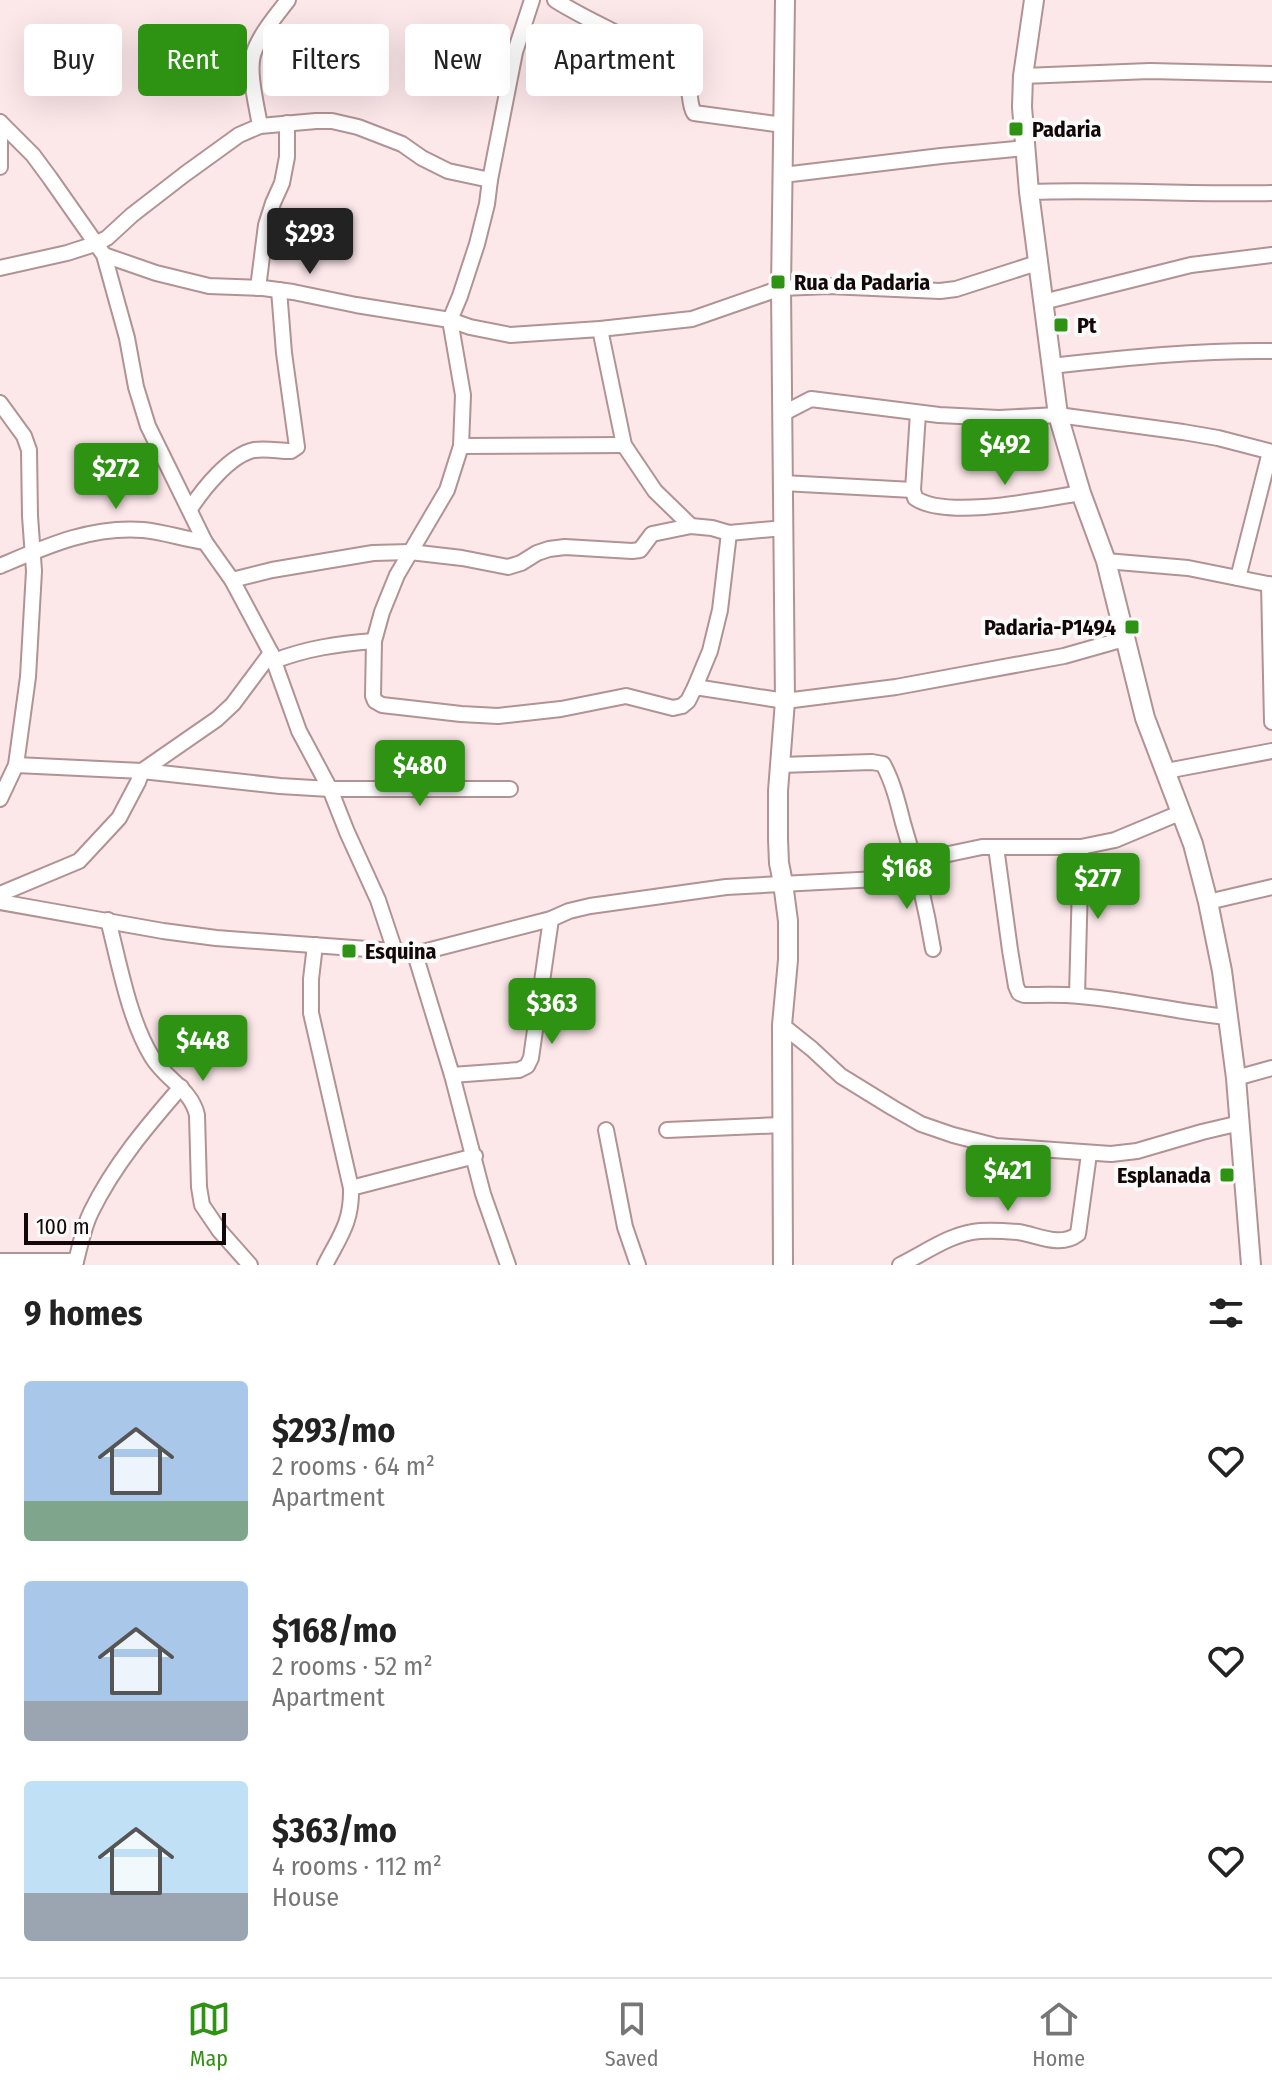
<!DOCTYPE html>
<html lang="en">
<head>
<meta charset="utf-8">
<style>
	:root { --surface:#fff; --page:#f2f2f2; --text:#222; --muted:#767676; --line:#e0e0e0; --accent:#2e9212 }
	body { margin:0; font-family:"Fira Sans Condensed",sans-serif; background:var(--page); color:var(--text); height:100vh; display:flex; flex-direction:column; font-size:30px; white-space:nowrap }
	* { box-sizing:border-box; margin:0 }
	p { font-size:26px; color:var(--muted) }
	.icon { flex:none; width:44px; height:44px; fill:none; stroke:currentColor; stroke-width:2; stroke-linecap:round; stroke-linejoin:round }
	.map { position:relative; height:1265px; overflow:hidden }
	.panel { display:flex; flex-direction:column; background:var(--surface); flex:1 }
	.panel>* { flex:none }
	.top-card { position:absolute; left:24px; top:24px; width:800px; height:72px; display:flex; gap:16px }
	.scale { position:absolute; left:24px; bottom:20px; width:202px; box-sizing:border-box; padding-left:8px; border:4px solid #130809; border-top:0; font-size:22px; line-height:28px; white-space:nowrap; color:#130809; -webkit-text-stroke:6px #fafafa; paint-order:stroke }
	.price { position:absolute; translate:-50% -68px; padding:0 18px; border-radius:8px; background:var(--accent); color:#fff; font-size:26px; line-height:52px; filter:drop-shadow(0 2px 4px #0008) }
	.price::after { content:''; position:absolute; left:50%; top:48px; width:24px; height:18px; margin-left:-12px; background:inherit; clip-path:polygon(0 0,100% 0,50% 100%) }
	.price.on { background:#222; color:#fff }
	ul { padding:0; list-style:none }
	li { display:flex; align-items:center; gap:24px; height:200px; padding:0 24px }
	li span { display:grid; place-items:center; flex:none; width:224px; height:160px; border-radius:8px; color:#555 }
	li>.icon { margin-inline-start:auto }
	span .icon { width:96px; height:96px; fill:#fffc; stroke-width:1 }
	li b { font-size:34px }
	h2 { display:flex; justify-content:space-between; align-items:center; height:96px; padding:0 24px; font-size:34px }
	.chip { padding:0 28px; border-radius:8px; background:var(--surface); box-shadow:0 8px 32px #0002; font-size:28px; line-height:72px }
	.chip.on { background:var(--accent); color:#fff }
	.tabs { display:flex; justify-content:space-around; align-items:center; height:112px; border-top:2px solid var(--line); background:var(--surface); font-size:22px; color:var(--muted) }
	.tabs a { display:grid; justify-items:center; gap:4px }
	.tabs .on { color:var(--accent) }
	.map>svg:first-child { display:block }
</style>
</head>
<body>
<div class="map">
<svg width="1272" height="1265" viewBox="0 0 1272 1265">
	<rect width="100%" height="100%" fill="#fce7e9"/>
	<g fill="none" stroke-linecap="round" stroke-linejoin="round">
		<defs>
			<g id="minor">
				<polyline points="532,0 515,52 490,180 487,204 477,244 460,296 450,320 463,395 461,446 447,490 397,575 382,612 374,641 373,696 375,701 382,705 461,714 498,716 561,709 626,696 673,708 682,706 688,701 695,687 785,701 896,687 1064,656 1124,639"/>
				<path d="M555 0C591 23 631 37 665 62 671 67 679 72 684 78 692 89 688 102 694 113L783 125"/>
				<polyline points="1023,76 1150,71 1272,74"/>
				<polyline points="0,122 33,155 50,178 104,255 127,338 136,387 148,426 205,542 232,580 271,653 299,731 330,789 347,832 378,900 395,951"/>
				<path d="M260 126C257 107 248 73 253 55 259 35 276 16 288 0"/>
				<polyline points="0,167 0,122"/>
				<polyline points="783,175 941,156 1026,148"/>
				<path d="M1029 192C1110 189 1191 195 1272 193"/>
				<polyline points="104,255 156,273 209,286 263,288 293,292 356,305 450,320 470,327 510,335 600,329 692,319 781,288 829,286 940,291 956,289 1037,263"/>
				<polyline points="0,268 67,253 95,244 107,238 132,215 185,174 239,135 260,126 316,121 332,121 358,127 402,144 422,158 448,171 490,180"/>
				<polyline points="258,288 266,225 273,203 282,183 287,157 287,123"/>
				<polyline points="1043,302 1191,265 1272,255"/>
				<polyline points="600,329 624,445 655,491 691,526"/>
				<path d="M1051 366C1125 358 1198 350 1272 351"/>
				<polyline points="0,403 24,436 29,450 30,516 34,571 28,677 16,765 0,799"/>
				<path d="M918 413 913 490 915 498C946 520 1044 499 1081 493"/>
				<polyline points="782,414 811,399 939,415 999,418 1058,415 1183,432 1218,438 1272,452"/>
				<polyline points="461,446 624,445"/>
				<polyline points="783,483 913,490"/>
				<path d="M190 509C203 489 230 455 254 450 266 448 279 451 291 451L297 447 284 353 279 290"/>
				<polyline points="1106,561 1188,568 1272,585"/>
				<path d="M0 566C47 546 91 526 143 530 164 532 184 539 205 542"/>
				<polyline points="1238,578 1270,452"/>
				<polyline points="232,580 272,570 373,553 410,552 462,558 508,567 521,563 537,553 549,549 565,547 632,551 640,550 652,534 691,526 712,528 729,533 784,528"/>
				<polyline points="1269,584 1272,722"/>
				<path d="M274 661C308 648 337 644 374 641"/>
				<polyline points="695,687 710,651 720,610 729,533"/>
				<polyline points="16,765 142,771 280,786 330,789 510,789"/>
				<path d="M780 765 872 762 883 764C893 782 898 803 903 823 916 865 926 906 933 949"/>
				<polyline points="1166,771 1272,751"/>
				<path d="M996 847 1010 950 1016 986 1019 993 1024 995C1042 995 1061 994 1080 996 1129 1000 1178 1012 1227 1017"/>
				<polyline points="0,894 79,861 119,818 138,782 142,771 217,719 233,704 271,653"/>
				<polyline points="0,902 163,931 216,938 395,951 415,954 551,919 569,911 590,906 726,887 878,879 920,862 944,855 982,847 1081,847 1115,840 1182,812"/>
				<polyline points="1208,902 1272,887"/>
				<path d="M108 920C119 962 129 1020 152 1057 166 1080 191 1089 197 1115L199 1187 202 1205 219 1230 250 1265"/>
				<polyline points="315,945 311,979 311,1013 351,1188"/>
				<polyline points="415,954 452,1075 483,1194 508,1265"/>
				<polyline points="1077,995 1081,847"/>
				<polyline points="782,1025 812,1049 841,1076 893,1108 921,1124 953,1135 996,1146 1111,1154 1137,1151 1202,1132 1240,1123"/>
				<polyline points="452,1075 519,1070 527,1066 531,1058 551,919"/>
				<polyline points="1236,1078 1272,1068"/>
				<polyline points="606,1130 625,1227 638,1265"/>
				<polyline points="667,1130 782,1125"/>
				<polyline points="0,1261 76,1261"/>
				<path d="M75 1265C80 1247 83 1228 91 1212 114 1165 147 1126 181 1087"/>
				<path d="M325 1265C340 1236 352 1222 351 1188L475 1156"/>
				<path d="M900 1265C925 1253 951 1233 980 1231 992 1230 1006 1231 1018 1232 1038 1235 1060 1248 1078 1234L1089 1154"/>
			</g>
			<g id="tertiary">
				<polyline points="1034,0 1023,76 1022,107 1029,192 1058,415 1081,493 1106,561 1145,718 1193,844 1208,902 1222,971 1236,1078 1251,1265"/>
				<polyline points="783,1265 782,1025 788,960 788,921 783,883 779,863 778,839 778,791 785,701 781,288 785,0"/>
			</g>
		</defs>
		<!-- minor casing -->
		<use href="#minor" stroke="#b19295" stroke-width="18"/>
		<!-- tertiary casing -->
		<use href="#tertiary" stroke="#b19295" stroke-width="22"/>
		<!-- minor -->
		<use href="#minor" stroke="#fff" stroke-width="14"/>
		<!-- tertiary -->
		<use href="#tertiary" stroke="#fff" stroke-width="18"/>
	</g>
	<!-- markers -->
	<g fill="#2e9212" stroke="#fafafa" stroke-width="3">
		<rect x="1008" y="121" width="16" height="16" rx="4"/>
		<rect x="770" y="274" width="16" height="16" rx="4"/>
		<rect x="1053" y="317" width="16" height="16" rx="4"/>
		<rect x="1124" y="619" width="16" height="16" rx="4"/>
		<rect x="341" y="943" width="16" height="16" rx="4"/>
		<rect x="1219" y="1167" width="16" height="16" rx="4"/>
	</g>
	<g text-anchor="middle" stroke-width="8" stroke-linejoin="round" paint-order="stroke">
		<!-- poi labels -->
		<g font-size="22" font-weight="bold" fill="#130809" stroke="#fafafa" text-anchor="start">
			<text x="1032" y="137">Padaria</text>
			<text x="794" y="290">Rua da Padaria</text>
			<text x="1077" y="333">Pt</text>
			<text x="1116" y="635" text-anchor="end">Padaria-P1494</text>
			<text x="365" y="959">Esquina</text>
			<text x="1211" y="1183" text-anchor="end">Esplanada</text>
		</g>
	</g>
</svg>
<div class="scale">100 m</div>
<b class="price on" style="left:310px;top:276px">$293</b>
<b class="price" style="left:1005px;top:487px">$492</b>
<b class="price" style="left:116px;top:511px">$272</b>
<b class="price" style="left:420px;top:808px">$480</b>
<b class="price" style="left:907px;top:911px">$168</b>
<b class="price" style="left:1098px;top:921px">$277</b>
<b class="price" style="left:552px;top:1046px">$363</b>
<b class="price" style="left:203px;top:1083px">$448</b>
<b class="price" style="left:1008px;top:1213px">$421</b>
<div class="top-card">
<a class="chip">Buy</a>
<a class="chip on">Rent</a>
<a class="chip">Filters</a>
<a class="chip">New</a>
<a class="chip">Apartment</a>
</div>
</div>
<section class="panel">
<h2>9 homes<svg class="icon" aria-label="filters" viewBox="0 0 24 24"><path d="M4 7h16M4 17h16"/><circle cx="9" cy="7" r="2"/><circle cx="15" cy="17" r="2"/></svg></h2>
<ul>
<li><span style="background:linear-gradient(#a9c7e8 75%,#7fa58c 0)"><svg class="icon" aria-label="home" viewBox="0 0 24 24"><path d="M3 11l9-7 9 7M6 9v11h12V9"/></svg></span><div><b>$293/mo</b><p>2 rooms · 64 m²</p><p>Apartment</p></div><svg class="icon" aria-label="heart" viewBox="0 0 24 24"><path d="M12 20l-8-8c-3-5 5-10 8-4 3-6 11-1 8 4z"/></svg></li>
<li><span style="background:linear-gradient(#a9c7e8 75%,#9aa5b1 0)"><svg class="icon" aria-label="home" viewBox="0 0 24 24"><path d="M3 11l9-7 9 7M6 9v11h12V9"/></svg></span><div><b>$168/mo</b><p>2 rooms · 52 m²</p><p>Apartment</p></div><svg class="icon" aria-label="heart" viewBox="0 0 24 24"><path d="M12 20l-8-8c-3-5 5-10 8-4 3-6 11-1 8 4z"/></svg></li>
<li><span style="background:linear-gradient(#bfe0f5 70%,#9aa5b1 0)"><svg class="icon" aria-label="home" viewBox="0 0 24 24"><path d="M3 11l9-7 9 7M6 9v11h12V9"/></svg></span><div><b>$363/mo</b><p>4 rooms · 112 m²</p><p>House</p></div><svg class="icon" aria-label="heart" viewBox="0 0 24 24"><path d="M12 20l-8-8c-3-5 5-10 8-4 3-6 11-1 8 4z"/></svg></li>
</ul>
</section>
<nav class="tabs">
<a class="on"><svg class="icon" aria-label="map" viewBox="0 0 24 24"><path d="M3 6l6-2 6 2 6-2v14l-6 2-6-2-6 2zM9 4v14M15 6v14"/></svg>Map</a>
<a><svg class="icon" aria-label="saved" viewBox="0 0 24 24"><path d="M7 4h10v16l-5-4-5 4z"/></svg>Saved</a>
<a><svg class="icon" aria-label="home" viewBox="0 0 24 24"><path d="M3 11l9-7 9 7M6 9v11h12V9"/></svg>Home</a>
</nav>
</body>
</html>
